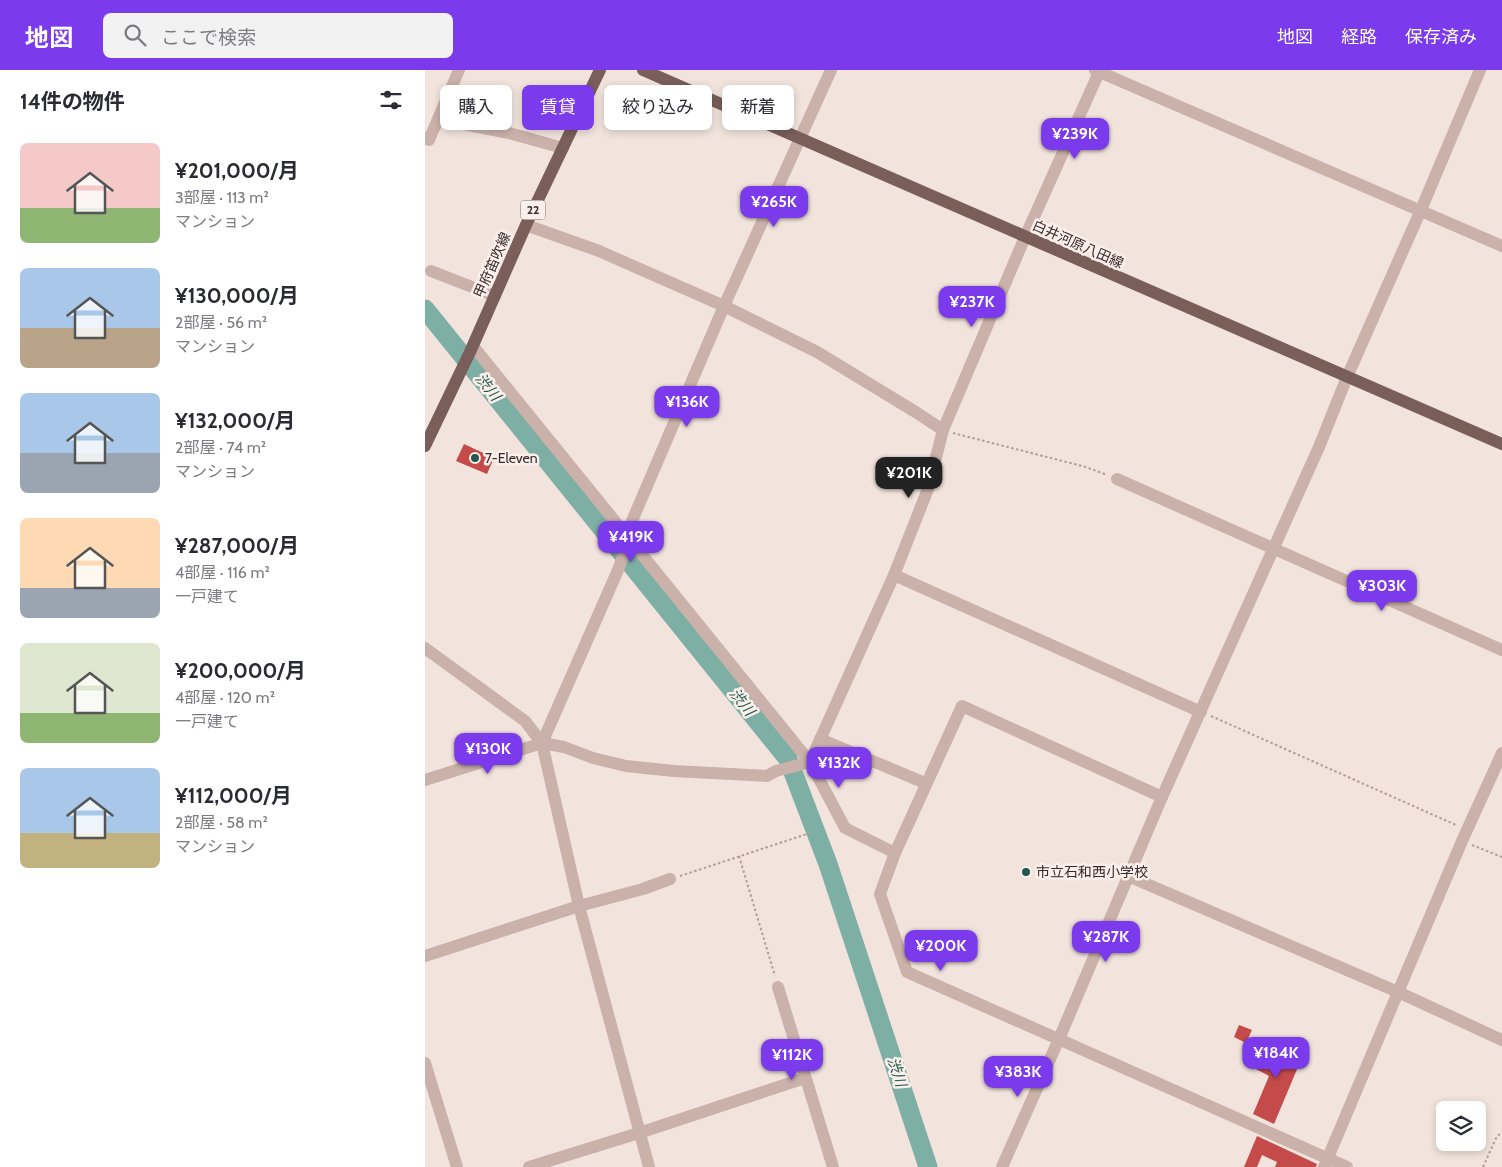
<!DOCTYPE html>
<html lang="ja">
<head>
<meta charset="utf-8">
<style>
	:root { --surface:#fff; --page:#f2f2f3; --text:#2b2b33; --muted:#7c7c81; --accent:#7c3aed }
	body { margin:0; font-family:Cabin,"Noto Sans JP",sans-serif; background:var(--page); color:var(--text); height:100vh; display:flex; flex-direction:column; font-size:19px; white-space:nowrap }
	* { box-sizing:border-box; margin:0 }
	p { font-size:16px; color:var(--muted) }
	.icon { flex:none; width:28px; height:28px; fill:none; stroke:currentColor; stroke-width:2; stroke-linecap:round; stroke-linejoin:round }
	.map { position:relative; flex:1; overflow:hidden }
	.side { display:flex; flex-direction:column; background:var(--surface); width:425px }
	.side>* { flex:none }
	.banner { position:absolute; left:15px; top:15px; width:475px; height:45px; display:flex; gap:10px }
	.controls { position:absolute; left:1011px; top:1031px; display:grid; gap:10px }
	.controls a { display:grid; place-items:center; width:50px; height:50px; border-radius:8px; background:var(--surface); box-shadow:0 2px 8px #0003; font-size:25px }
	.price { position:absolute; translate:-50% -42px; padding:0 11px; border-radius:10px; background:var(--accent); color:#fff; font-size:16px; line-height:32px; filter:drop-shadow(0 1px 2px #0008) }
	.price::after { content:''; position:absolute; left:50%; top:30px; width:15px; height:11px; margin-left:-8px; background:inherit; clip-path:polygon(0 0,100% 0,50% 100%) }
	.price.on { background:#222; color:#fff }
	ul { padding:0; list-style:none }
	li { display:flex; align-items:center; gap:15px; height:125px; padding:0 20px }
	li span { display:grid; place-items:center; flex:none; width:140px; height:100px; border-radius:8px; color:#555 }
	li>.icon { margin-inline-start:auto }
	span .icon { width:60px; height:60px; fill:#fffc; stroke-width:1 }
	li b { font-size:21px }
	h2 { display:flex; justify-content:space-between; align-items:center; height:60px; padding:0 20px; font-size:21px }
	.pill { padding:0 18px; border-radius:8px; background:var(--surface); box-shadow:0 2px 8px #0003; font-size:18px; line-height:45px }
	.pill.on { background:var(--accent); color:#fff }
	header { display:flex; align-items:center; gap:30px; box-sizing:border-box; height:70px; padding:0 25px; background:var(--accent); color:#fff }
	header strong { font-size:24px }
	nav { display:flex; gap:28px; margin-inline-start:auto; font-size:18px }
	.search { width:350px; height:45px; background:var(--page); display:flex; align-items:center; gap:12px; box-sizing:border-box; padding:0 18px; border-radius:8px; color:var(--muted); font-size:19px }
	main { display:flex; flex:1; min-height:0 }
	.map>svg:first-child { display:block }
</style>
</head>
<body>
<header>
<strong>地図</strong>
<div class="search"><svg class="icon" aria-label="search" viewBox="0 0 24 24"><circle cx="10" cy="10" r="6"/><path d="M15 15l6 6"/></svg>ここで検索</div>
<nav><a>地図</a><a>経路</a><a>保存済み</a></nav>
</header>
<main>
<section class="side">
<h2>14件の物件<svg class="icon" aria-label="filters" viewBox="0 0 24 24"><path d="M4 7h16M4 17h16"/><circle cx="9" cy="7" r="2"/><circle cx="15" cy="17" r="2"/></svg></h2>
<ul>
<li><span style="background:linear-gradient(#f6c9c9 65%,#8fb573 0)"><svg class="icon" aria-label="home" viewBox="0 0 24 24"><path d="M3 11l9-7 9 7M6 9v11h12V9"/></svg></span><div><b>¥201,000/月</b><p>3部屋 · 113 m²</p><p>マンション</p></div></li>
<li><span style="background:linear-gradient(#a9c7e8 60%,#b9a48a 0)"><svg class="icon" aria-label="home" viewBox="0 0 24 24"><path d="M3 11l9-7 9 7M6 9v11h12V9"/></svg></span><div><b>¥130,000/月</b><p>2部屋 · 56 m²</p><p>マンション</p></div></li>
<li><span style="background:linear-gradient(#a9c7e8 60%,#9aa5b1 0)"><svg class="icon" aria-label="home" viewBox="0 0 24 24"><path d="M3 11l9-7 9 7M6 9v11h12V9"/></svg></span><div><b>¥132,000/月</b><p>2部屋 · 74 m²</p><p>マンション</p></div></li>
<li><span style="background:linear-gradient(#ffd9b3 70%,#9aa5b1 0)"><svg class="icon" aria-label="home" viewBox="0 0 24 24"><path d="M3 11l9-7 9 7M6 9v11h12V9"/></svg></span><div><b>¥287,000/月</b><p>4部屋 · 116 m²</p><p>一戸建て</p></div></li>
<li><span style="background:linear-gradient(#dfe7d0 70%,#8fb573 0)"><svg class="icon" aria-label="home" viewBox="0 0 24 24"><path d="M3 11l9-7 9 7M6 9v11h12V9"/></svg></span><div><b>¥200,000/月</b><p>4部屋 · 120 m²</p><p>一戸建て</p></div></li>
<li><span style="background:linear-gradient(#a9c7e8 65%,#c2b280 0)"><svg class="icon" aria-label="home" viewBox="0 0 24 24"><path d="M3 11l9-7 9 7M6 9v11h12V9"/></svg></span><div><b>¥112,000/月</b><p>2部屋 · 58 m²</p><p>マンション</p></div></li>
</ul>
</section>
<div class="map">
<svg width="1077" height="1097" viewBox="0 0 1077 1097">
	<rect width="100%" height="100%" fill="#f2e4dd"/>
	<g fill="none" stroke-linecap="round" stroke-linejoin="round">
		<!-- river -->
		<polyline stroke="#7dafa5" stroke-width="19" points="0,239 363,689 403,794 503,1097"/>
	</g>
	<!-- building -->
	<g fill="#c44b4a">
		<polygon points="39,374 69,388 62,404 31,391"/>
		<polygon points="814,955 827,960 821,973 809,967"/>
		<polygon points="846,969 857,974 856,975 878,985 849,1054 828,1044 844,1006 831,999"/>
		<polygon points="832,1066 892,1094 891,1097 850,1097 852,1092 837,1085 832,1097 819,1097"/>
	</g>
	<g fill="none" stroke-linecap="round" stroke-linejoin="round">
		<!-- path -->
		<g stroke="#b69b94" stroke-width="2" stroke-dasharray="2.5 2.5" stroke-linecap="butt">
			<polyline points="528,363 661,397 682,405"/>
			<polyline points="786,646 1031,755"/>
			<polyline points="1047,775 1077,787"/>
			<polyline points="314,786 350,906"/>
			<polyline points="255,806 385,763"/>
			<polyline points="1058,1097 1072,1066 1077,1063"/>
		</g>
		<!-- minor -->
		<g stroke="#cab1a9" stroke-width="12">
			<polyline points="670,0 1077,176"/>
			<polyline points="13,49 34,0"/>
			<polyline points="0,68 4,70 13,49 84,63 138,78"/>
			<polyline points="101,155 174,181 299,236 392,282 489,341 518,360"/>
			<polyline points="6,201 70,226"/>
			<polyline points="48,276 385,692 420,758 470,783"/>
			<polyline points="692,409 1077,580"/>
			<polyline points="469,505 776,642"/>
			<polyline points="0,578 100,651 117,673 154,836 224,1097"/>
			<polyline points="395,669 500,713"/>
			<polyline points="117,673 193,500 202,476 201,465 299,236 406,0"/>
			<polyline points="385,692 469,505 503,419 518,360 600,167 675,0"/>
			<polyline points="0,710 117,673 139,677 168,688 201,696 249,701 342,706 351,701 385,692"/>
			<polyline points="737,727 537,636 470,783 455,824 482,902 922,1097"/>
			<polyline points="703,806 973,922 1077,970"/>
			<polyline points="0,886 154,836 218,819 245,809"/>
			<polyline points="353,917 408,1097"/>
			<polyline points="0,993 32,1097"/>
			<polyline points="104,1097 214,1063 380,1008"/>
			<polyline points="577,1097 634,969 737,727 894,377 922,307 995,142 1055,0"/>
			<polyline points="899,1097 1037,771 1077,683"/>
		</g>
		<!-- major -->
		<g stroke="#795e5a" stroke-width="12">
			<polyline points="218,0 1077,374"/>
			<polyline points="0,376 45,282 101,155 175,0"/>
		</g>
	</g>
	<!-- markers -->
	<g fill="#1f584f" stroke="#faefea" stroke-width="2">
		<circle cx="50" cy="388" r="5"/>
		<circle cx="601" cy="802" r="5"/>
	</g>
	<g text-anchor="middle" stroke-width="5" stroke-linejoin="round" paint-order="stroke">
		<!-- shield labels -->
		<rect fill="#faefea" stroke="#726563" stroke-width="1" x="95.5" y="130.5" width="25" height="19" rx="4"/>
		<g font-size="12" font-weight="bold" fill="#372a29">
			<text x="108" y="144">22</text>
		</g>
		<!-- street labels -->
		<g font-size="14" fill="#372a29" stroke="#faefea">
			<text transform="translate(653 174) rotate(24)" y="5">白井河原八田線</text>
			<text transform="translate(67 195) rotate(-66)" y="5">甲府笛吹線</text>
		</g>
		<!-- poi labels -->
		<g font-size="14" fill="#372a29" stroke="#faefea" text-anchor="start">
			<text x="60" y="393">7-Eleven</text>
			<text x="611" y="807">市立石和西小学校</text>
		</g>
		<!-- water labels -->
		<g font-size="15" font-style="italic" fill="#1f584f" stroke="#faefea">
			<text transform="translate(63 317) rotate(51)" y="5">渋川</text>
			<text transform="translate(317 632) rotate(51)" y="5">渋川</text>
			<text transform="translate(472 1002) rotate(72)" y="5">渋川</text>
		</g>
	</g>
</svg>
<div class="controls">
<a><svg class="icon" aria-label="layers" viewBox="0 0 24 24"><path d="M12 4l9 5-9 5-9-5zM3 14l9 5 9-5"/></svg></a>
</div>
<b class="price" style="left:650px;top:90px">¥239K</b>
<b class="price" style="left:349px;top:158px">¥265K</b>
<b class="price" style="left:547px;top:258px">¥237K</b>
<b class="price" style="left:262px;top:358px">¥136K</b>
<b class="price on" style="left:484px;top:429px">¥201K</b>
<b class="price" style="left:206px;top:493px">¥419K</b>
<b class="price" style="left:957px;top:542px">¥303K</b>
<b class="price" style="left:63px;top:705px">¥130K</b>
<b class="price" style="left:414px;top:719px">¥132K</b>
<b class="price" style="left:681px;top:893px">¥287K</b>
<b class="price" style="left:516px;top:902px">¥200K</b>
<b class="price" style="left:851px;top:1009px">¥184K</b>
<b class="price" style="left:367px;top:1011px">¥112K</b>
<b class="price" style="left:593px;top:1028px">¥383K</b>
<div class="banner">
<a class="pill">購入</a>
<a class="pill on">賃貸</a>
<a class="pill">絞り込み</a>
<a class="pill">新着</a>
</div>
</div>
</main>
</body>
</html>
